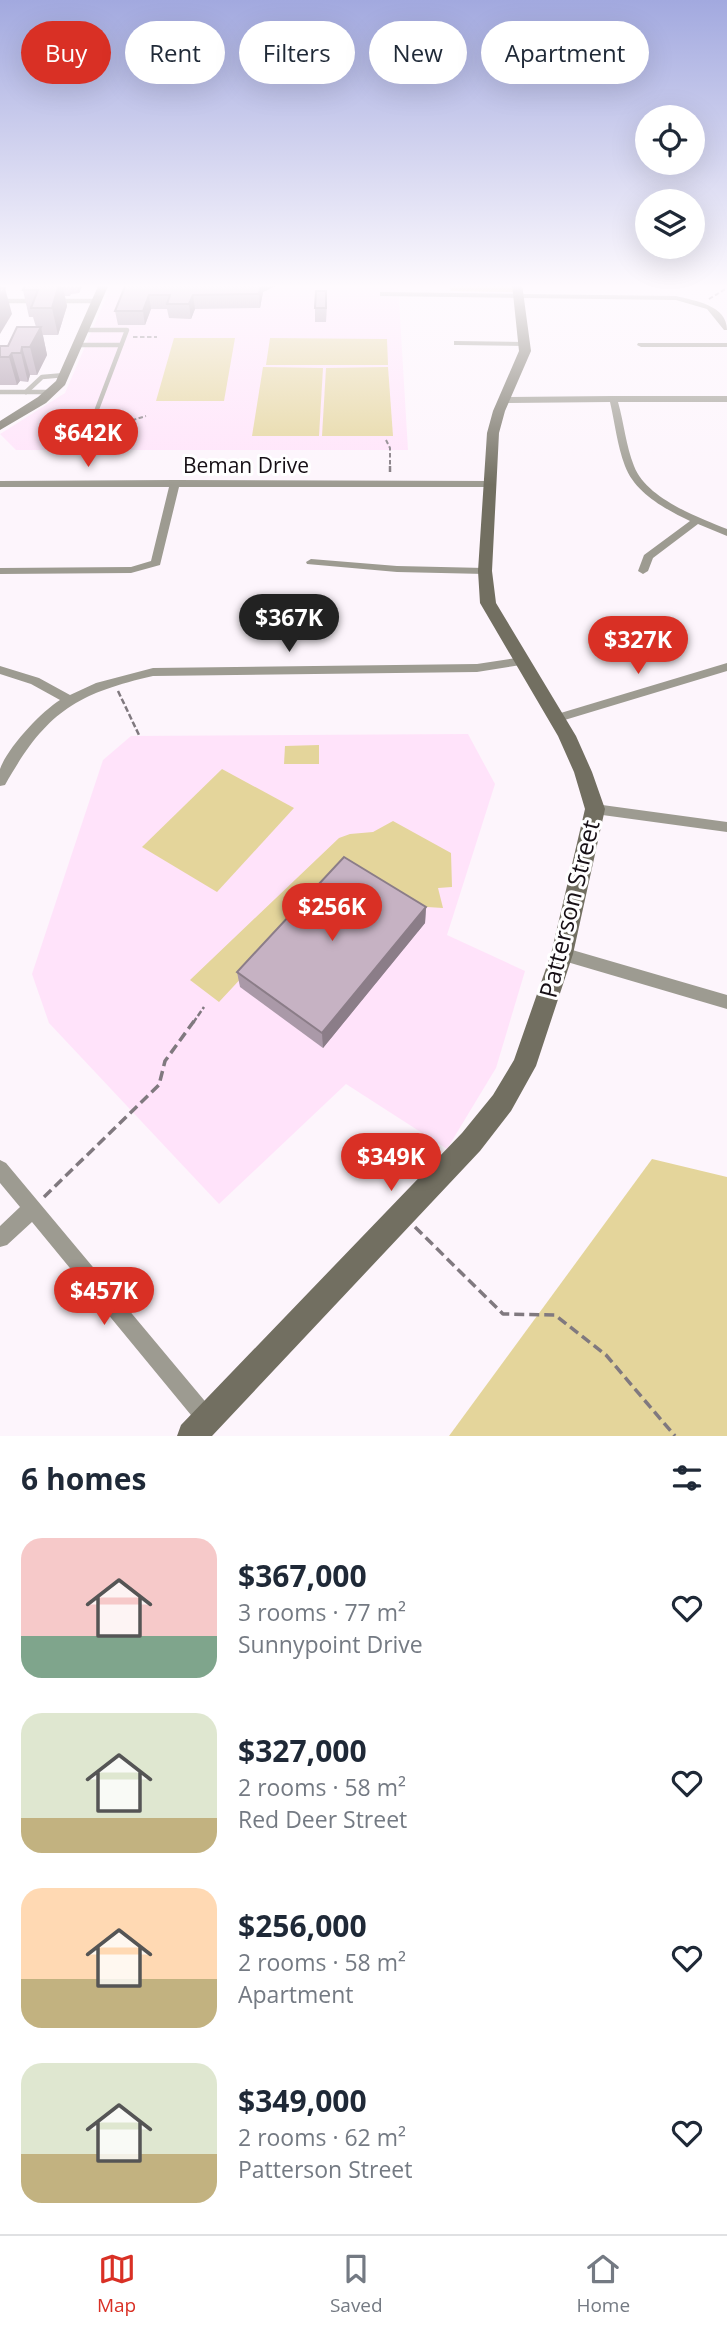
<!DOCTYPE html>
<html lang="en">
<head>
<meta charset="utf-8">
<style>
	:root { --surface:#fff; --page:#f2f2f3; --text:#1f2937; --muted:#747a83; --line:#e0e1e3; --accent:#d93025 }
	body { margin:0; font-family:"Open Sans",sans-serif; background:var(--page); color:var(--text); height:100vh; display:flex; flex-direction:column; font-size:26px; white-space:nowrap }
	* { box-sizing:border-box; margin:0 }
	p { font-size:23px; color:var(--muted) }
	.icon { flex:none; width:38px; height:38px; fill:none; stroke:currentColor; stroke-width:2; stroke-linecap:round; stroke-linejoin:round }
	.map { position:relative; height:1436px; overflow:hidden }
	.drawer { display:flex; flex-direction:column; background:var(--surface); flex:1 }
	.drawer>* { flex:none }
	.hud { position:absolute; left:21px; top:21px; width:686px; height:63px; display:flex; gap:14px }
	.controls { position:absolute; left:635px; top:105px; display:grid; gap:14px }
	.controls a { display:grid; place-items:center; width:70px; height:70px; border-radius:50%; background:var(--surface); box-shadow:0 7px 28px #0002; font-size:35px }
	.price { position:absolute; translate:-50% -60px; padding:0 16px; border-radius:24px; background:var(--accent); color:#fff; font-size:23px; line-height:46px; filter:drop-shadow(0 2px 4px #0008) }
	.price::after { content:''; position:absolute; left:50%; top:42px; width:21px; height:16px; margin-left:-10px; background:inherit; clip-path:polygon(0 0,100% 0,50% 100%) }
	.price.current { background:#222; color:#fff }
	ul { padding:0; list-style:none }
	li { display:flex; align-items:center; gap:21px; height:175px; padding:0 21px }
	li span { display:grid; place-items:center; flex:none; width:196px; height:140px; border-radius:21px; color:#555 }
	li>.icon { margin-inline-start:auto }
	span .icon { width:84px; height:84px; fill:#fffc; stroke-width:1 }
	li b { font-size:30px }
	h2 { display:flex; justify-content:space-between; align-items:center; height:84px; padding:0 21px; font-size:30px }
	.chip { padding:0 24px; border-radius:32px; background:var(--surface); box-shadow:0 7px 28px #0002; font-size:24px; line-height:63px }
	.chip.current { background:var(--accent); color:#fff }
	.menu { display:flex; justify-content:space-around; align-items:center; height:98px; border-top:2px solid var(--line); background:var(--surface); font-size:19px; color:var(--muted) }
	.menu a { display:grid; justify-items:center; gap:4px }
	.menu .current { color:var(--accent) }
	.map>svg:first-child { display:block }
</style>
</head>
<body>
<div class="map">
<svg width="727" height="1436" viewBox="0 0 727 1436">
	<rect width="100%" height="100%" fill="#fdf5fc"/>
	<!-- built -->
	<g fill="#ffe3fa">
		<polygon points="112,284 398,284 408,450 16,450 0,434 65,393"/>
		<polygon points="468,734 495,784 447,935 525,971 496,1068 447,1149 346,1084 219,1204 49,1023 32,974 103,760 131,736"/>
	</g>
	<!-- green -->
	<g fill="#e4d59b">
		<polygon points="453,284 514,284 515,292 451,291 449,286"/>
		<polygon points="174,338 235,338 224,401 156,401"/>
		<polygon points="270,338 387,339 388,365 266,365"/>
		<polygon points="263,367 323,368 319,436 252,436"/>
		<polygon points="388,367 393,436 322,436 326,368"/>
		<polygon points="319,745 319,764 284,764 285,746"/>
		<polygon points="222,769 294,808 217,892 142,847"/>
		<polygon points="393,821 451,853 452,887 438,888 443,908 427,907 421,916 344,868 219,1002 190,980 339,838 350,834 373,832"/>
		<polygon points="652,1159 727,1177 727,1436 449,1436"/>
	</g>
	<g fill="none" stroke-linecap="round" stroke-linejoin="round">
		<!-- path-far2 -->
		<g stroke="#80797f" stroke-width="2" stroke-dasharray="4.5 2.5" stroke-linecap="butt">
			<polyline points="709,299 727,288"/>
			<polyline points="133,337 157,337"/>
			<polyline points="104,421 130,421 146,416"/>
			<polyline points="386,440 390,448 390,468"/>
		</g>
		<!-- path-far1 -->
		<g stroke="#80797f" stroke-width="2.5" stroke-dasharray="6 2.5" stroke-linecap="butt">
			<polyline points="390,466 390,473"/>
			<polyline points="118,691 139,735"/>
			<polyline points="193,1023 204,1007"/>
		</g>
		<!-- path -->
		<g stroke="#80797f" stroke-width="3.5" stroke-dasharray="10 5" stroke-linecap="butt">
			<polyline points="44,1197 159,1085 165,1061 194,1021"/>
			<polyline points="415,1227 503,1314 555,1315 606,1355 675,1436"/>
		</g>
		<!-- lane -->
		<g stroke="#9d9b91" stroke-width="4.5">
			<polyline points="0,301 33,301"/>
			<polyline points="58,301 97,301"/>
			<polyline points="84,330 127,330 94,417"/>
			<polyline points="79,345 121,345"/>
			<polyline points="0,392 50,392"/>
			<polyline points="26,392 42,377 65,375"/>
		</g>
		<!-- street -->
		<g fill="#9d9b91" fill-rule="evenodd">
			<path d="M383 292 676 296C695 301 727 305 727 330H724L707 309 676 300 380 296V292Z"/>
			<polygon points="454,341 526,342 530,344 526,346 457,345 454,345"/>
			<polygon points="638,343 727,343 727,347 641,347 637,345"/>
			<path d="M613 396H727V402H618C624 423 626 446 634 466 646 498 697 517 727 529V536L698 524 653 558 648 571 643 574 638 571 644 555 690 521C665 509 635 493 625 466 617 445 615 423 610 402L504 403 500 400 504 397Z"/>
			<polygon points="175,480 491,481 496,484 491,487 179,487 160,565 131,573 0,574 0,568 131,567 151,561 169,487 0,487 0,481"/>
			<polygon points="311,559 397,566 485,568 490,571 485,574 397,572 307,564 306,562"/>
			<path d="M523 657 527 658 529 661 527 664 477 672 153 676C74 694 45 714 5 785L0 786C0 781 0 774 0 769 8 747 41 712 60 700L31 684 0 674V666L39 678 70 695 96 683 153 668 477 664Z"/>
			<polygon points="727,663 727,671 558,722 552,718 554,715"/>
			<polygon points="595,804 727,822 727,832 595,814 590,813 588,809 590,805"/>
			<polygon points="562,947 727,995 727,1009 557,959 554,954 557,949"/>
			<polygon points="0,1160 6,1163 214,1412 217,1419 214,1426 207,1429 200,1426 32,1222 7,1245 0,1247 0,1226 20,1207 0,1183"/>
		</g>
		<!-- secondary -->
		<g fill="#726f61" fill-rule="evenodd">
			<polygon points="99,284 109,284 65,385 46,403 0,430 0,421 38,397 56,381"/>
			<polygon points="512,284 522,284 531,351 505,411 499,433 492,571 496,603 576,736 592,772 605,809 573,954 536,1066 511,1111 480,1151 212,1436 177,1436 181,1425 462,1133 493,1095 514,1060 551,954 585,809 574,772 558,736 480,603 478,571 487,433 493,411 519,351"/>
		</g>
	</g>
	<!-- wall -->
	<g fill="#aa99a8">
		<polygon points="26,284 83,284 79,293 71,294 70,296 65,296 67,306 58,335 43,335 47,355 37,375 30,375 28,382 20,381 17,385 0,385 0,346 8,346 36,327 33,317 29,317 23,290"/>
		<polygon points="126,284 263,292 260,308 195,309 191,319 169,318 167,309 151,309 145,325 118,325 115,311"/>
		<polygon points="327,305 326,322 315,322 315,308"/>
		<polygon points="426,907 425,923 323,1048 240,987 237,972"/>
	</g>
	<!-- shaded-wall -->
	<g fill="#8b7d88">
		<polygon points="59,284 62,284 67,306 58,335 52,308"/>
		<polygon points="77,284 83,284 79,293"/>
		<polygon points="261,284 281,284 263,292 260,308 259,294"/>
		<polygon points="5,288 12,314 0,334 0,295"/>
		<polygon points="149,295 151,309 145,325 143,311"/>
		<polygon points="193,295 195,309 191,319 189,304"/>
		<polygon points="41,327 47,355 37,375 30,347"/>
		<polygon points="22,347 30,375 28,382 21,353"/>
		<polygon points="12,353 20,381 17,385 9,357"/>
		<polygon points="426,907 425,923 323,1048 322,1033"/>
	</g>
	<!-- building -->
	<g fill="#c6b2c3" stroke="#8b7d88" stroke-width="2">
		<polygon points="26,284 59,284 52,308 31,308 38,290 23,290"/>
		<polygon points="126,284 261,284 259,294 193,295 189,304 167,304 170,295 149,295 143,311 115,311"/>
		<polygon points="0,287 5,288 0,295"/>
		<polygon points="316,291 326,291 326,308 315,308"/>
		<polygon points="17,327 41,327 30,347 22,347 21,353 12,353 9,357 0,357 0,346 8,346"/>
		<polygon points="344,857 426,907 322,1033 237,972"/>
	</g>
	<!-- sky -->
	<linearGradient id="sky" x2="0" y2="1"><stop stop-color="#a2a9df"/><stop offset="0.59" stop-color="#fefafe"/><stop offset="1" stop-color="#fefafe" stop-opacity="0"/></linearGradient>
	<rect width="727" height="485" fill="url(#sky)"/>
	<g text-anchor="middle" stroke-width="6" stroke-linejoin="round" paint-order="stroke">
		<!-- far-street labels -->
		<g font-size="21" fill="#160f15" stroke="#fff">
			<text x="246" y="473">Beman Drive</text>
		</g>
		<!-- street labels -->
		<g font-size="24" fill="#160f15" stroke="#fff">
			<text transform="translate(570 909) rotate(-76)" y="8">Patterson Street</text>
		</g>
	</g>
</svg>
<div class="controls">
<a><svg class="icon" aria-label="locate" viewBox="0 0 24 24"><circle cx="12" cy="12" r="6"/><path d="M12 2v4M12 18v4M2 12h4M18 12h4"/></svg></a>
<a><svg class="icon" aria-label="layers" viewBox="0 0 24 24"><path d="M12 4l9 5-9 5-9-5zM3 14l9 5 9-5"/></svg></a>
</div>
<b class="price" style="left:88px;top:469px">$642K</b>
<b class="price current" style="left:289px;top:654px">$367K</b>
<b class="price" style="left:638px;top:676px">$327K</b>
<b class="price" style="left:332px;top:943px">$256K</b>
<b class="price" style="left:391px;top:1193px">$349K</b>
<b class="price" style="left:104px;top:1327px">$457K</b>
<div class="hud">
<a class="chip current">Buy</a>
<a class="chip">Rent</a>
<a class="chip">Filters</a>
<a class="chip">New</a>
<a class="chip">Apartment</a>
</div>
</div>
<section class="drawer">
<h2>6 homes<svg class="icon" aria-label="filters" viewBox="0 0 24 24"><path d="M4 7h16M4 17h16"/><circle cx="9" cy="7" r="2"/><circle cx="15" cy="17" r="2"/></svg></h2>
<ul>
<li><span style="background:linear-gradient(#f6c9c9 70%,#7fa58c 0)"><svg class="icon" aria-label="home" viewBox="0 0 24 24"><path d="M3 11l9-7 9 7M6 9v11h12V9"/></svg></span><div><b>$367,000</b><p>3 rooms · 77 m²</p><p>Sunnypoint Drive</p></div><svg class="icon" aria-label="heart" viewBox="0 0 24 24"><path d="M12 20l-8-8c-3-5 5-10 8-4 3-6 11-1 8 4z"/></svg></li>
<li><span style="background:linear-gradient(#dfe7d0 75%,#c2b280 0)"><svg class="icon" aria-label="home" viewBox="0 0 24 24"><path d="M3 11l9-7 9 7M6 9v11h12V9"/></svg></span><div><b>$327,000</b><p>2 rooms · 58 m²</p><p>Red Deer Street</p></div><svg class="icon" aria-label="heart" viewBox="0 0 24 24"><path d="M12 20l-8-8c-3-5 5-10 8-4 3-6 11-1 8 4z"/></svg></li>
<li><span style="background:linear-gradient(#ffd9b3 65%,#c2b280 0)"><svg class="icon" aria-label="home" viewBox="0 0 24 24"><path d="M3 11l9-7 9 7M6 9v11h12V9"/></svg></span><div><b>$256,000</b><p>2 rooms · 58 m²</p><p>Apartment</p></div><svg class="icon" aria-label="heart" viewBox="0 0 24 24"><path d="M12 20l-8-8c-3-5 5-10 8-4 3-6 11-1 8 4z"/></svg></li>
<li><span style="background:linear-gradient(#dfe7d0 65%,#c2b280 0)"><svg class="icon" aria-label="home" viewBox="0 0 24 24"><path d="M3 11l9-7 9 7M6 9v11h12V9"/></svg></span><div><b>$349,000</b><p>2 rooms · 62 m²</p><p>Patterson Street</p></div><svg class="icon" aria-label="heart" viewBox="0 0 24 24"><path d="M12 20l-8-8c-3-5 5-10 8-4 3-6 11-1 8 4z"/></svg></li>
</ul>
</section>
<nav class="menu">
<a class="current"><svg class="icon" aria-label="map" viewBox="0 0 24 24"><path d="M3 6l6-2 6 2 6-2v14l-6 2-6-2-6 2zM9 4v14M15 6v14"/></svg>Map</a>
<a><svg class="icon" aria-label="saved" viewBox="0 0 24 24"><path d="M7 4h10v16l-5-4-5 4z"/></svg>Saved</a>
<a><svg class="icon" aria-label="home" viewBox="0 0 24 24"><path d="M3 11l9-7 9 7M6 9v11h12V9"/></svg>Home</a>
</nav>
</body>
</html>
